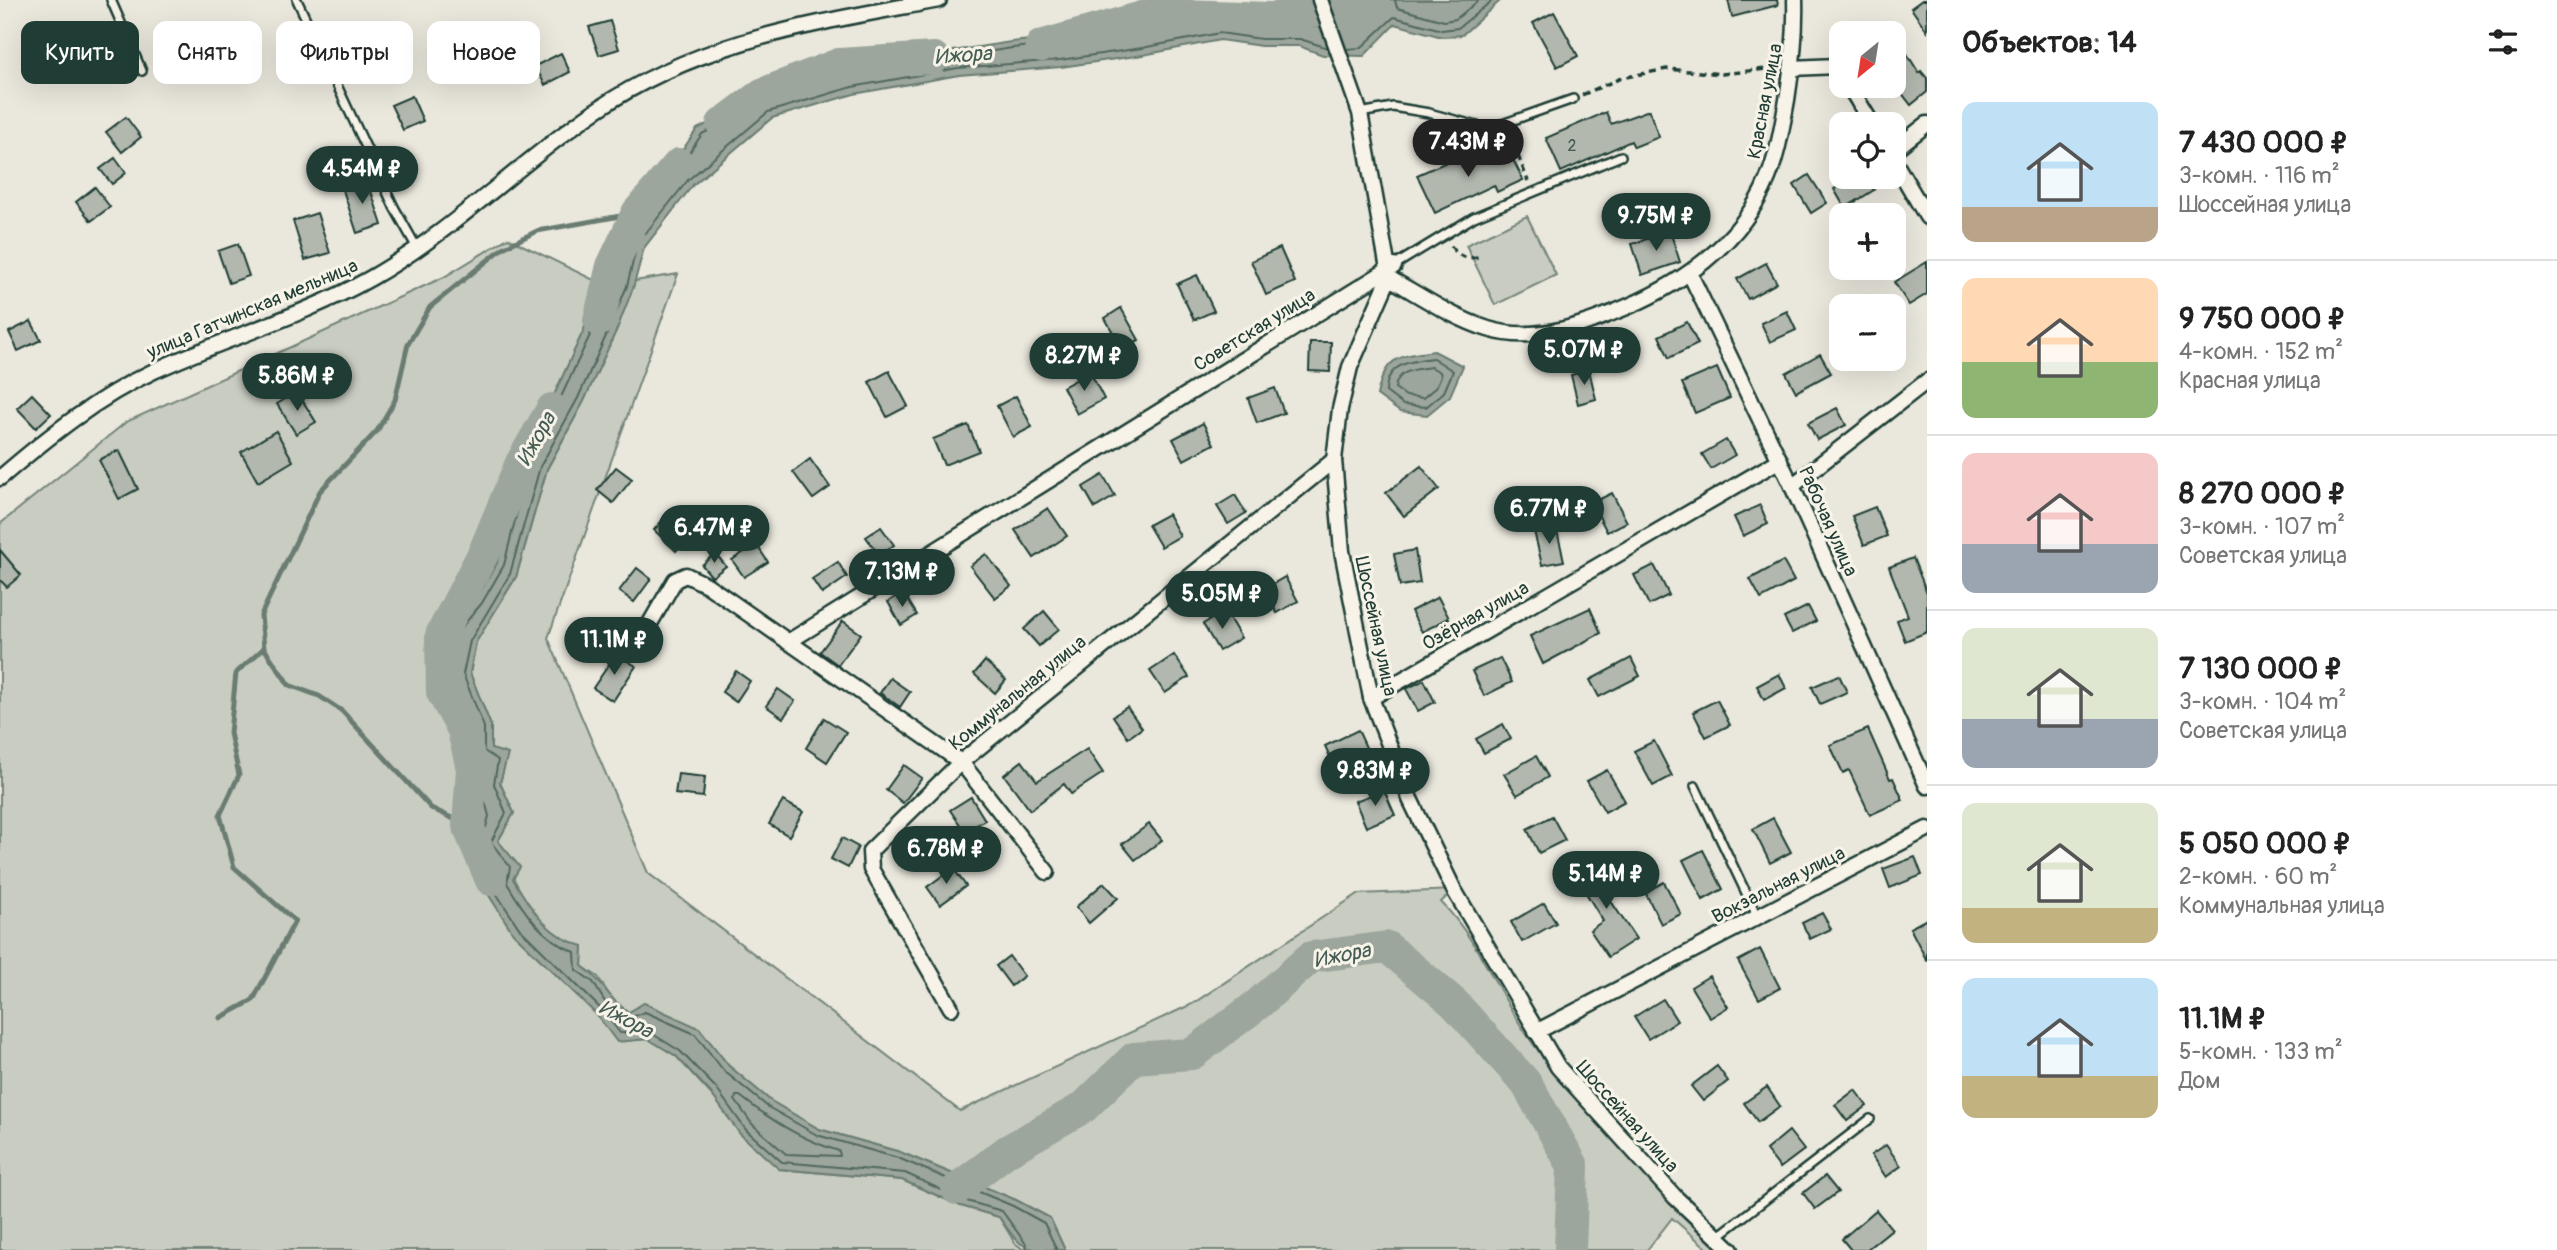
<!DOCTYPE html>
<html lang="ru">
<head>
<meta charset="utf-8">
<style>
	:root { --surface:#fff; --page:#f6f6f6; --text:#222; --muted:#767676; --line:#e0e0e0; --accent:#1f3d34 }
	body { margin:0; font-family:Pangolin,sans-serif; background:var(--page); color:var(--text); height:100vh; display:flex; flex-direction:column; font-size:26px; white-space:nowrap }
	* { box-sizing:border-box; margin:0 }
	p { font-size:23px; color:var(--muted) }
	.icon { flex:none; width:38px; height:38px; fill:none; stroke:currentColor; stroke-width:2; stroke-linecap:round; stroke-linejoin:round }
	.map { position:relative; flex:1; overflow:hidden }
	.side { display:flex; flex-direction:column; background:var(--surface); width:630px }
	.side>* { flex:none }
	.top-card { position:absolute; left:21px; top:21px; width:665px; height:63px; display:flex; gap:14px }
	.needle { width:46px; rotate:210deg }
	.fabs { position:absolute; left:1829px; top:21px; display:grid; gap:14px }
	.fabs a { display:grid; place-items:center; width:77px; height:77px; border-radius:14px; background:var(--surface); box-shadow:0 7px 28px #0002; font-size:35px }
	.price { position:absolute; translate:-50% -60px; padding:0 16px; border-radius:24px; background:var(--accent); color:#fff; font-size:23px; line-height:46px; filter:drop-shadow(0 2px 4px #0008) }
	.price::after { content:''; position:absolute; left:50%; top:42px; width:21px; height:16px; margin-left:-10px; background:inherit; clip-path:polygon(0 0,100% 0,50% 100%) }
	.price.current { background:#222; color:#fff }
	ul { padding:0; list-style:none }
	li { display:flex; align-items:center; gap:21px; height:175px; padding:0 35px }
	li+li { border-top:2px solid var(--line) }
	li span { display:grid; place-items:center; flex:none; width:196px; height:140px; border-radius:14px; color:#555 }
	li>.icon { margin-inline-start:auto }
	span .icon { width:84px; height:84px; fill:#fffc; stroke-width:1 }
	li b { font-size:30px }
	h2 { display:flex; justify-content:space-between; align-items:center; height:84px; padding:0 35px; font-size:30px }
	.tag { padding:0 24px; border-radius:14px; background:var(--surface); box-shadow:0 7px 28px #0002; font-size:24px; line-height:63px }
	.tag.current { background:var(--accent); color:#fff }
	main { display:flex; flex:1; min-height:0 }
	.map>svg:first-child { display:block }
</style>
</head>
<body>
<main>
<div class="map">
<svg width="1927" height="1250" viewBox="0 0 1927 1250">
	<rect width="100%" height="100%" fill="#eae8dd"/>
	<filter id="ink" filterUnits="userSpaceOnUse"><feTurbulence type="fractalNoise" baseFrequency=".0143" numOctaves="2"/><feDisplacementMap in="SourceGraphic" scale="14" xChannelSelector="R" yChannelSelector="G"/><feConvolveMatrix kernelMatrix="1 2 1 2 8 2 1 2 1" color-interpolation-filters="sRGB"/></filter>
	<g filter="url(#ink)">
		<!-- green -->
		<g fill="#c8ccc1" stroke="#74847a" stroke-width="2">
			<polygon points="1527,216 1556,275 1495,305 1466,245"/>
			<polygon points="508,238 606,286 534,439 517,481 497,563 476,599 449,632 445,682 483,817 473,845 513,933 597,1014 617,1041 649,1039 676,1056 779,1169 902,1180 961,1206 999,1217 1015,1243 1024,1250 0,1250 0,524 126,422 444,277"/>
			<path d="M678 274 548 638 648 873 960 1111 1192 1004 1358 894 1454 890 1441 902C1481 943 1500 999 1534 1045 1591 1121 1659 1187 1729 1250H1709L1672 1218 1647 1250H1065L1050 1218 1016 1200 900 1152 819 1129 771 1101 729 1066 699 1028 629 1012 614 1003 598 977 582 966 583 946C535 933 514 884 498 841L514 813 500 783 507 754 490 749 491 726 470 673 476 642 516 577 547 469 584 401 635 281Z"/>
		</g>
		<!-- water -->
		<g fill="#9ca69c" stroke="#6a7c72" stroke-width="2">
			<path d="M1382 0H1501L1462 35 1442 37 1395 24 1364 56 1323 55 1299 46H1261L1220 40 1143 55 1061 67 959 75 854 94 772 118 693 185 644 248 633 288 617 329 584 401 547 469 516 577 476 642 470 673 491 726V749L508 754 500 783 514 813 498 841 520 867 513 879C531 909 548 937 583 946L582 966C605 982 606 998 629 1012L644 1003 699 1028 729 1066 771 1101 819 1129 900 1152 1016 1200 1050 1218 1065 1250C1020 1250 1023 1250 999 1217L961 1206 902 1180 779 1169 740 1134 710 1092 676 1056 648 1039 617 1042 596 1014 513 933 483 886 473 845 482 817 445 682 449 632 476 599 497 563 517 481 534 439 620 250 653 193 697 129 763 95 823 71 1011 42 1089 34 1141 17 1219 13 1241 20H1309L1366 17Z"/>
			<path d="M1434 351 1463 366 1450 396 1427 415 1400 412 1377 395C1385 356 1399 356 1434 351Z"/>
		</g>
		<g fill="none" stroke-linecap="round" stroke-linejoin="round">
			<!-- shore -->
			<g stroke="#51675e" stroke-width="2">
				<polyline points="1395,0 1397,8 1444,21 1456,19 1479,0"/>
				<polyline points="1320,27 1241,27 1218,20 1143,24 1090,40 1012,48 825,78 766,101 702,134 659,197 639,233 645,234 688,180 768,112 852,87 958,68 1060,60 1142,48 1220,33 1261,39 1300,39 1328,48"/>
				<polyline points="1346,49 1361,48 1394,17 1442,30 1458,28 1493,0"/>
				<path d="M1433 358 1453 371 1444 392 1426 407 1403 405 1386 392C1386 364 1410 361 1433 358Z"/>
				<path d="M1431 367 1440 372 1441 376 1436 387 1423 398 1406 396 1395 388C1397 370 1416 369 1431 367Z"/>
				<path d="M740 1096C770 1120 802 1140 839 1151L840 1156 786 1154 752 1124 735 1100 736 1096Z"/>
				<path d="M1027 1250 1026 1244 1002 1211 963 1200 905 1173 782 1162 746 1130 716 1088 680 1051 651 1033H620L603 1011 519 928 490 884 481 846 489 816 452 681 456 634 482 603 504 565 524 484 540 442 632 245 636 249 627 286 610 327 578 398 540 467 510 574 470 641 463 674 484 727V751L498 760 494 784 506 813 491 842 510 867 507 883C524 912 542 939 575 952L576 970 593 982 608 1007 629 1018 645 1012 695 1034 724 1071 768 1107 817 1135 898 1158 1013 1206 1044 1223 1057 1250"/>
			</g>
			<!-- stream -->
			<g stroke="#6a7c72" stroke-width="5">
				<polyline points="468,826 431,808 342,711 319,696 289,685 264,648 261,615 320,491 377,431 395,400 408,344 430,307 503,248 537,231 637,213"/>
				<polyline points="220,1018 253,1000 295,921 234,867 220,815 239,775 230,733 236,673 264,648"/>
			</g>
			<!-- river -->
			<g stroke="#9ca69c" stroke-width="32">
				<polyline points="1041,46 1153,14 1271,18 1354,6 1374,0"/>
				<polyline points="722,124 762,94 839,64 934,58"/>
				<polyline points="599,320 612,266 637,213 679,164"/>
				<polyline points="491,880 468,826 472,769 463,730 442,692 441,635 484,552 521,463 552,409"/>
				<polyline points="957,1189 1007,1151 1084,1107 1134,1058 1192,1054 1258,1004 1311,957 1387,947 1454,1003 1526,1083 1573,1166 1570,1250"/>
			</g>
		</g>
		<!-- building -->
		<g fill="#b2b8ae" stroke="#1f3d34" stroke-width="2">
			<polygon points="1728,0 1777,0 1778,5 1732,17"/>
			<polygon points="1922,0 1927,0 1927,31 1911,8"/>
			<polygon points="1554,12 1578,56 1557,67 1533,23"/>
			<polygon points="379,21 393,54 373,63 358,30"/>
			<polygon points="610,21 619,49 599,55 589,27"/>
			<polygon points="1894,33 1919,73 1921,71 1927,78 1927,92 1911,105 1894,83"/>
			<polygon points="561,53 570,72 545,85 535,66"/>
			<polygon points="412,96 423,121 403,130 391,105"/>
			<polygon points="1649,110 1659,137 1634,147 1631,141 1561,172 1546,138 1606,112 1611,124"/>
			<polygon points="126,117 141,137 122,152 106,132"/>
			<polygon points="1507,147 1523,180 1497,192 1494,185 1435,213 1417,175 1458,157 1463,167"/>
			<polygon points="115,158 126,173 112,184 100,169"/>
			<polygon points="1809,175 1827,203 1811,213 1794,185"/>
			<polygon points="1854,177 1866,177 1874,190 1845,208 1834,189"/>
			<polygon points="367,179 382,225 357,233 342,187"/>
			<polygon points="95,187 110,207 91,221 76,202"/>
			<polygon points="317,213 330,253 305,260 293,221"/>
			<polygon points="1670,231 1680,262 1642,275 1632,244"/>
			<polygon points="238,244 249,276 229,283 218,251"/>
			<polygon points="1280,248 1295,282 1266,295 1251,261"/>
			<polygon points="1927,262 1927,294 1909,305 1894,282"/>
			<polygon points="1766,263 1777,283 1748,299 1737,279"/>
			<polygon points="1197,275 1214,311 1194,320 1177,284"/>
			<polygon points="1121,308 1139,340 1122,349 1105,318"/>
			<polygon points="1787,311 1796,330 1770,342 1761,323"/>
			<polygon points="31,321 41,340 18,351 9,332"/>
			<polygon points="1687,322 1698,344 1669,358 1659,336"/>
			<polygon points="1310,342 1331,342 1330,372 1309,371"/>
			<polygon points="1820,354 1831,373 1796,392 1786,373"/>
			<polygon points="1717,368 1730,398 1695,413 1682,383"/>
			<polygon points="1589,370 1596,399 1578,404 1571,375"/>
			<polygon points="889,371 908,406 887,417 869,382"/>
			<polygon points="1090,372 1104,399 1077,414 1063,387"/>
			<polygon points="1275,388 1284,413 1257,423 1248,398"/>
			<polygon points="297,392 316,422 296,434 277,404"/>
			<polygon points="32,394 51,414 36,428 17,408"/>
			<polygon points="1016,396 1032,427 1013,437 997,406"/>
			<polygon points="1837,408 1846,425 1817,440 1808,423"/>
			<polygon points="1203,423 1214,444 1184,460 1173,439"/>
			<polygon points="968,425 979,451 944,465 933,439"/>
			<polygon points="276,431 293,461 258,482 241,452"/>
			<polygon points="1726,440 1735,455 1711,469 1702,454"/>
			<polygon points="119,450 138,489 119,499 99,460"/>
			<polygon points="810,459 830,487 813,499 793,472"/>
			<polygon points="1421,466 1439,489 1404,516 1386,493"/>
			<polygon points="616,467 632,479 613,503 597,490"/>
			<polygon points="1103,475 1115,496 1095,508 1083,487"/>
			<polygon points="1612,493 1627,522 1607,532 1592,503"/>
			<polygon points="1235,495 1246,513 1228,524 1217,506"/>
			<polygon points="1760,505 1768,524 1743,536 1734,517"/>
			<polygon points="1875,507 1887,536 1864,545 1852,516"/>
			<polygon points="1048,508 1067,536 1034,558 1015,530"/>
			<polygon points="668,514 690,535 676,551 654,530"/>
			<polygon points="1168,514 1180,536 1161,547 1148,525"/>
			<polygon points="1556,526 1564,561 1542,565 1534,531"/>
			<polygon points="881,527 894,545 879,555 866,537"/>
			<polygon points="756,544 768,562 744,577 732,560"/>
			<polygon points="0,550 21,575 7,587 0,580"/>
			<polygon points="1415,550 1420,583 1400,586 1394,554"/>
			<polygon points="715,553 726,566 712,577 702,565"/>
			<polygon points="986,554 1011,586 995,598 970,566"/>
			<polygon points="1913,558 1927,593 1927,632 1905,641 1897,620 1908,616 1889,567"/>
			<polygon points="1783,561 1794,581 1761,599 1750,579"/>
			<polygon points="838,562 847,577 822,594 812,579"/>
			<polygon points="1654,565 1669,595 1649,605 1634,575"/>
			<polygon points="637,568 651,579 634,602 619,591"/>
			<polygon points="1285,577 1298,601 1277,613 1264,589"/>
			<polygon points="903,592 917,615 901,625 888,602"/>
			<polygon points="1438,597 1449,618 1422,632 1411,611"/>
			<polygon points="1808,606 1816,621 1792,633 1784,618"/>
			<polygon points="1590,608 1601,633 1543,664 1530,636"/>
			<polygon points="1044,611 1059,629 1039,646 1024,629"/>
			<polygon points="1225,611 1241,638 1219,651 1203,624"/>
			<polygon points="843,621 861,634 838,665 820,652"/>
			<polygon points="616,654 636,666 613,701 593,688"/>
			<polygon points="1174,655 1189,677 1165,693 1150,671"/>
			<polygon points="1500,658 1512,682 1484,696 1472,671"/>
			<polygon points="1631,658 1640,676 1599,697 1590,680"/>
			<polygon points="985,661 1006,680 995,693 974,674"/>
			<polygon points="736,671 750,681 736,702 722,692"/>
			<polygon points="1779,674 1786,688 1764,700 1757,686"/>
			<polygon points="1839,675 1847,692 1820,704 1812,687"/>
			<polygon points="890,678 910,692 900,707 880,693"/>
			<polygon points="1424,680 1435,702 1418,711 1406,689"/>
			<polygon points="778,689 795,701 783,718 766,706"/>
			<polygon points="1717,700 1730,725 1706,737 1693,712"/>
			<polygon points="1127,707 1142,728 1128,738 1113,716"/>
			<polygon points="824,718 846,732 827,762 806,748"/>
			<polygon points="1503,724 1511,739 1484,753 1476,739"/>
			<polygon points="1868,729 1890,779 1893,778 1903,800 1870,815 1849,770 1843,773 1830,745"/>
			<polygon points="1358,730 1369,754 1336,770 1325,746"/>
			<polygon points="1654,741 1672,776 1653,786 1634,751"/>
			<polygon points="1087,749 1103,773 1071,794 1064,784 1030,810 1004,775 1022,761 1037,781"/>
			<polygon points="1536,756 1548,777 1517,795 1504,774"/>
			<polygon points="904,765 922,778 903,803 886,790"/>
			<polygon points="1607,770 1625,801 1605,812 1587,781"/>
			<polygon points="678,774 705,777 703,797 675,794"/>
			<polygon points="1384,790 1395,815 1366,827 1355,801"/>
			<polygon points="971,797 985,820 965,832 950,810"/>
			<polygon points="783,801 803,812 789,836 769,824"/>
			<polygon points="1552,816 1565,840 1539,853 1527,829"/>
			<polygon points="1773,818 1791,852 1770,863 1753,829"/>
			<polygon points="1149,824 1162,840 1135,860 1122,844"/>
			<polygon points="842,838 858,847 848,868 831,859"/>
			<polygon points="1703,850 1723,889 1703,900 1683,860"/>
			<polygon points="1915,857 1922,875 1890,888 1883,869"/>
			<polygon points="1604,862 1618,885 1605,892 1636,939 1608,957 1590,930 1603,921 1577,878"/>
			<polygon points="953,868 966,886 940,905 927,887"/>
			<polygon points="1664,882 1681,914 1661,924 1645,892"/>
			<polygon points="1104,883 1118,898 1089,923 1076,907"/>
			<polygon points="1544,903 1556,923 1522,942 1511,922"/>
			<polygon points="1822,913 1831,929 1810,939 1802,923"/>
			<polygon points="1927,919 1927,961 1910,928"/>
			<polygon points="1760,949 1780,988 1759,999 1738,961"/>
			<polygon points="1009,956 1024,976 1011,986 996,966"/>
			<polygon points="1709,976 1728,1007 1710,1018 1691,987"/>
			<polygon points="1663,999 1677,1021 1648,1039 1634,1017"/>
			<polygon points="1717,1066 1728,1081 1703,1101 1691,1086"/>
			<polygon points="1767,1087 1780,1106 1758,1122 1744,1103"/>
			<polygon points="1855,1090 1867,1106 1847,1121 1835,1105"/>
			<polygon points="1789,1131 1804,1150 1780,1168 1766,1150"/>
			<polygon points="1886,1145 1901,1166 1886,1177 1871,1155"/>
			<polygon points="1825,1176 1838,1192 1815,1209 1803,1193"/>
			<polygon points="1876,1210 1892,1229 1866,1250 1851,1250 1842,1239"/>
		</g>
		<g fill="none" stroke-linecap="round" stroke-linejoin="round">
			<defs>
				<g id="service">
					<polyline points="111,0 142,71"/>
					<polyline points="297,0 394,207 417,248"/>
					<polyline points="1360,113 1393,107 1429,113 1488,129 1573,99"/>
					<polyline points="1395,265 1474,217 1621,156"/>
					<polyline points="1695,786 1757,916"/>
					<polyline points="1717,1237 1870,1119"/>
				</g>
				<g id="minor">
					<polyline points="1320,0 1360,113 1388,269 1389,278 1350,367 1340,409 1334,460 1342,551 1371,698 1410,799 1454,890 1558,1067 1675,1197 1731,1250"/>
					<polyline points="1792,68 1837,66 1841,72"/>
					<polyline points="1849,86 1872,124"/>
					<polyline points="1894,150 1927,124"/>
					<polyline points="1894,161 1927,217"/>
					<polyline points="1690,274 1792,486 1927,786"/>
					<path d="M1389 278C1421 296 1453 318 1488 329 1529 342 1574 329 1612 313 1677 288 1741 245 1768 178 1778 153 1782 127 1787 100 1792 66 1796 35 1795 0"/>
					<path d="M0 478C48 437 96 398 154 371 225 338 302 317 371 278 452 232 518 164 595 111 700 39 818 23 939 0"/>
					<polyline points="1792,486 1927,381"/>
					<polyline points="788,642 1394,266"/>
					<polyline points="634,651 675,580 686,575 707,585 961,762 1047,872"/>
					<polyline points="1371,698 1780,460"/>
					<polyline points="951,1008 871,869 870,851 961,762 1334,460"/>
					<polyline points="1536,1032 1927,829"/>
				</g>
			</defs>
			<!-- service casing -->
			<use href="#service" stroke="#1f3d34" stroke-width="12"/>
			<!-- minor casing -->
			<use href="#minor" stroke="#1f3d34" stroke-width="19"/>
			<!-- path -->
			<g stroke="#1f3d34" stroke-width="3.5" stroke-dasharray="7 5" stroke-linecap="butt">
				<polyline points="1582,95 1621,78 1667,69 1722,74 1775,68"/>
				<polyline points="1509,133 1528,181"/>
				<path d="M1451 246C1459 257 1464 259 1478 257"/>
			</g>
			<!-- service -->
			<use href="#service" stroke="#f7f3e8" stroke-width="7"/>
			<!-- minor -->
			<use href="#minor" stroke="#f7f3e8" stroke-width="14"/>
		</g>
	</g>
	<g text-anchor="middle" stroke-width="6" stroke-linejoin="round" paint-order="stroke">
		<!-- number labels -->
		<g font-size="16" fill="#445c52">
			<text x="1572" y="151">2</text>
		</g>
		<!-- street labels -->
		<g font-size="19" fill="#1f3d34" stroke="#f7f3e8">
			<text transform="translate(1764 101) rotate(-79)" y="7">Красная улица</text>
			<text transform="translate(252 308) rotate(-23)" y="7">улица Гатчинская мельница</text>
			<text transform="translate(1254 329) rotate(-32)" y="7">Советская улица</text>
			<text transform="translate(1829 521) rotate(66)" y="7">Рабочая улица</text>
			<text transform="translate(1475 615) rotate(-30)" y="7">Озёрная улица</text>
			<text transform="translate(1377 626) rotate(78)" y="7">Шоссейная улица</text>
			<text transform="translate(1017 692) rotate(-39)" y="7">Коммунальная улица</text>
			<text transform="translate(1778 884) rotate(-27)" y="7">Вокзальная улица</text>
			<text transform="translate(1628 1116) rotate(48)" y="7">Шоссейная улица</text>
		</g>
		<!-- water labels -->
		<g font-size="21" font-style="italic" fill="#445c53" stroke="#f7f3e8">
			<text transform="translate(963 55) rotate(-4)" y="7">Ижора</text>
			<text transform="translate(536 439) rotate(-61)" y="7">Ижора</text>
			<text transform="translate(1342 955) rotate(-11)" y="7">Ижора</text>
			<text transform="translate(626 1019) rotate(28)" y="7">Ижора</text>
		</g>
	</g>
</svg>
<div class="fabs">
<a><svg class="needle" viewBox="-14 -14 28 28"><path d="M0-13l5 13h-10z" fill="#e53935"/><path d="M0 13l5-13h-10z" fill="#767676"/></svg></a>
<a><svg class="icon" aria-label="locate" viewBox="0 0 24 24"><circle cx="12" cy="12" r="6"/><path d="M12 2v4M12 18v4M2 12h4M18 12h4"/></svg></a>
<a>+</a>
<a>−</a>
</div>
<b class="price current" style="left:1468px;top:179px">7.43M ₽</b>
<b class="price" style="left:362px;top:206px">4.54M ₽</b>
<b class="price" style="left:1656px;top:253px">9.75M ₽</b>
<b class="price" style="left:1584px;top:387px">5.07M ₽</b>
<b class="price" style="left:1084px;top:393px">8.27M ₽</b>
<b class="price" style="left:297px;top:413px">5.86M ₽</b>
<b class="price" style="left:1549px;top:546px">6.77M ₽</b>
<b class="price" style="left:714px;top:565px">6.47M ₽</b>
<b class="price" style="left:902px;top:609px">7.13M ₽</b>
<b class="price" style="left:1222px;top:631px">5.05M ₽</b>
<b class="price" style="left:614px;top:677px">11.1M ₽</b>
<b class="price" style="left:1375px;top:808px">9.83M ₽</b>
<b class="price" style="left:946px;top:886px">6.78M ₽</b>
<b class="price" style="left:1606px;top:911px">5.14M ₽</b>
<div class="top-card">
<a class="tag current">Купить</a>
<a class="tag">Снять</a>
<a class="tag">Фильтры</a>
<a class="tag">Новое</a>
</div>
</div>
<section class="side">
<h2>Объектов: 14<svg class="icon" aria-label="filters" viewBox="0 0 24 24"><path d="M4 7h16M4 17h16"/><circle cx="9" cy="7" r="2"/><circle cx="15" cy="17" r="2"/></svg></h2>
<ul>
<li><span style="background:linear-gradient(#bfe0f5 75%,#b9a48a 0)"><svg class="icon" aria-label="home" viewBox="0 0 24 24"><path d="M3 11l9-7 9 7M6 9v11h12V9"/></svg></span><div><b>7 430 000 ₽</b><p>3-комн. · 116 m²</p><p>Шоссейная улица</p></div></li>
<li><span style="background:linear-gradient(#ffd9b3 60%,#8fb573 0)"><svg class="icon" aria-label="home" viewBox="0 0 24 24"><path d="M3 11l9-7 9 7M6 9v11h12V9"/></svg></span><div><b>9 750 000 ₽</b><p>4-комн. · 152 m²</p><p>Красная улица</p></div></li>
<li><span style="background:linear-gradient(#f6c9c9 65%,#9aa5b1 0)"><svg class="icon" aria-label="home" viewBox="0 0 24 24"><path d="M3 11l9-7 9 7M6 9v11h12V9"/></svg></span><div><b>8 270 000 ₽</b><p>3-комн. · 107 m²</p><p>Советская улица</p></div></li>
<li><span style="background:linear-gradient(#dfe7d0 65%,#9aa5b1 0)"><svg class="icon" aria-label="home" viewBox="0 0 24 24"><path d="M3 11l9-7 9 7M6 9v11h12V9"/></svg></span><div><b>7 130 000 ₽</b><p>3-комн. · 104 m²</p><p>Советская улица</p></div></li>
<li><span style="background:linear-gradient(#dfe7d0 75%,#c2b280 0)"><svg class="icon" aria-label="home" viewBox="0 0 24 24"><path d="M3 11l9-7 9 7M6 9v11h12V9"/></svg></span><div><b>5 050 000 ₽</b><p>2-комн. · 60 m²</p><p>Коммунальная улица</p></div></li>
<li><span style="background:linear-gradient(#bfe0f5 70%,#c2b280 0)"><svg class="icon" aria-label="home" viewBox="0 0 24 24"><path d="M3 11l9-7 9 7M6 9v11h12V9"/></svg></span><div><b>11.1M ₽</b><p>5-комн. · 133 m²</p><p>Дом</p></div></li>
</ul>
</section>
</main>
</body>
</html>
